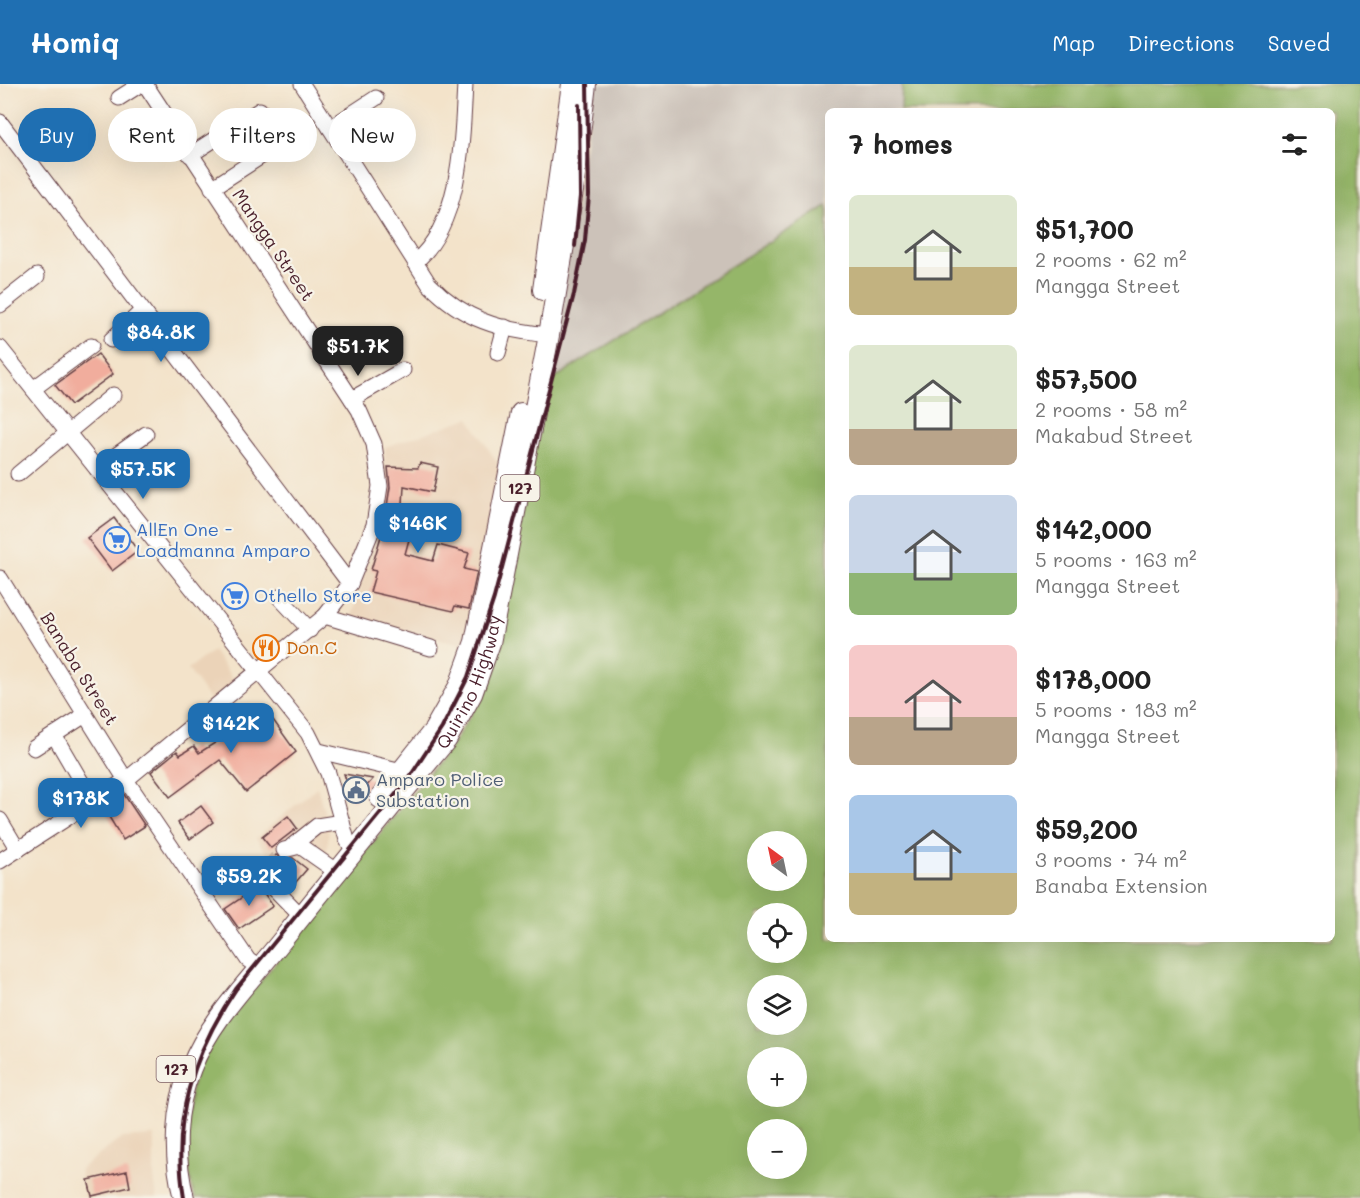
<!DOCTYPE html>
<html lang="en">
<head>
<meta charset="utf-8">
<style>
	:root { --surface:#fff; --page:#f2f2f2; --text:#222; --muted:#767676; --accent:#1f6fb2 }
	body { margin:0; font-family:Mali,sans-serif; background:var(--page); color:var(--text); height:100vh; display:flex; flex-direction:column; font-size:22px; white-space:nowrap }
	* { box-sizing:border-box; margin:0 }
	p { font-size:20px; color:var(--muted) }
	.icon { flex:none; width:33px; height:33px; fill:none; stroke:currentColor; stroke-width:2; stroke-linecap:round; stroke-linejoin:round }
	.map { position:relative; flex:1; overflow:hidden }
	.drawer { position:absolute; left:825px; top:24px; width:510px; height:834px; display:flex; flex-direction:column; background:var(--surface); border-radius:9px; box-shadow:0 6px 24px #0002 }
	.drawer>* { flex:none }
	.guide { position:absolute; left:18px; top:24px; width:570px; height:54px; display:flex; gap:12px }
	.needle { width:39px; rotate:327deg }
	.fabs { position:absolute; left:747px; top:747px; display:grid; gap:12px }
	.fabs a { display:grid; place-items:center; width:60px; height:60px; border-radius:50%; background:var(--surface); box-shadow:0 6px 24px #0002; font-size:30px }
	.price { position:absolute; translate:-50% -51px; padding:0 14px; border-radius:12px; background:var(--accent); color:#fff; font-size:20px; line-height:39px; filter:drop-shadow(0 2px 3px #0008) }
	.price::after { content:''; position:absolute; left:50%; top:36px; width:18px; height:14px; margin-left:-9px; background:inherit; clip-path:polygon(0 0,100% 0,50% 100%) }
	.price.active { background:#222; color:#fff }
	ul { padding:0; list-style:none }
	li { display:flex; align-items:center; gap:18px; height:150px; padding:0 24px }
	li span { display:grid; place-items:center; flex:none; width:168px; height:120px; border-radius:9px; color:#555 }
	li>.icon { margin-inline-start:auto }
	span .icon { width:72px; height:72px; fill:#fffc; stroke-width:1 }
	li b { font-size:26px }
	h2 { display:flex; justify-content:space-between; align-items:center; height:72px; padding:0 24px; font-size:26px }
	.chip { padding:0 21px; border-radius:27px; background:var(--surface); box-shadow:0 6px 24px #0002; font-size:21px; line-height:54px }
	.chip.active { background:var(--accent); color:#fff }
	header { display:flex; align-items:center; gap:36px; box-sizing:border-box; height:84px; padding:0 30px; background:var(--accent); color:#fff }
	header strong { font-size:28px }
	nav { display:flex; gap:33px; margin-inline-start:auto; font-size:21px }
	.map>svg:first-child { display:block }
</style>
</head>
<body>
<header>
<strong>Homiq</strong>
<nav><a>Map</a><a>Directions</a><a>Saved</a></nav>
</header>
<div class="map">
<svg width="1360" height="1114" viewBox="0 0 1360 1114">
	<rect width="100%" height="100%" fill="#f7f3e8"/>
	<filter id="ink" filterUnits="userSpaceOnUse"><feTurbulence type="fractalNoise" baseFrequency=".0167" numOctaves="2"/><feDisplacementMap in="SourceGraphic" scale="12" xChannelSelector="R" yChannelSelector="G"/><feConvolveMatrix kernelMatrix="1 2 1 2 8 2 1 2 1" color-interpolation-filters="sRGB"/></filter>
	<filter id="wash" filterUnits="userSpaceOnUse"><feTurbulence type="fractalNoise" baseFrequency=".008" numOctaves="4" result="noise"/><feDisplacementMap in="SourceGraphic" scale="24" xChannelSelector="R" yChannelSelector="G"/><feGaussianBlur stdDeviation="1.35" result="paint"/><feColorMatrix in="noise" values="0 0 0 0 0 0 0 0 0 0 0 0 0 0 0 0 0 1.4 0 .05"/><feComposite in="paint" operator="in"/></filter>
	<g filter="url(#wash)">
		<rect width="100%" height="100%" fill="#f3e3ca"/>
		<!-- built -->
		<g fill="#ebd3b8">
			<polygon points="469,334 503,388 467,561 351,535 381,435 385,363"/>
			<polygon points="213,567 237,601 212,619 188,585"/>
			<polygon points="317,703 329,744 327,768 277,826 251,787 269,772 256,754"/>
			<polygon points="154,1052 154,1093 157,1114 85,1114 80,1085 122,1054"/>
		</g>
		<!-- industrial -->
		<polygon fill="#ccc2b9" points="594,0 902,0 901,27 828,27 828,121 548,299"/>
		<!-- forest -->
		<path fill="#95b669" stroke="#706a4a" stroke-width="1.5" fill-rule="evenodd" d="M902 0H1360V1114H195C183 1076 184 1027 195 989 199 976 209 963 216 952L451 662 490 600 547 299 828 121V855H1332V27H901ZM758 758H796V796H758ZM758 830H796V868H758ZM758 902H796V940H758ZM758 974H796V1012H758ZM758 1046H796V1084H758Z"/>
		<g id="blocks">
			<!-- building -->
			<g fill="#f1ad9d">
				<polygon points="98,270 113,290 71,321 55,301"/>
				<polygon points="420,379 438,383 433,408 404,402 402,438 413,441 405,470 433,477 438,461 469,469 464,485 477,488 469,525 455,522 453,527 370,508 376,487 371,486 384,442 390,403 388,383 418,384"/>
				<polygon points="114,434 138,467 112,487 87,454"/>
				<polygon points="237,629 271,633 296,668 246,708 220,676 170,713 151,688 177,667 180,671 194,662 199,669 218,657 212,650"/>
				<polygon points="344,690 373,695 353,717"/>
				<polygon points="123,709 145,742 123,756 103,723"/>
				<polygon points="201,722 213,738 190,755 178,739"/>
				<polygon points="288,732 297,744 271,764 262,753"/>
				<polygon points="276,771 282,775 293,774 307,785 290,805 276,792 276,782 271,777"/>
				<polygon points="259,802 273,822 239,845 225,825"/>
				<polygon points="127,1087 130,1103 92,1112 88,1096"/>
			</g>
		</g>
	</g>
	<g filter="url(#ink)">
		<use href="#blocks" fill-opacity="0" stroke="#633c43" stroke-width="1.5"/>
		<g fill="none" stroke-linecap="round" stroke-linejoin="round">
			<!-- minor-tunnel -->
			<polyline stroke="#d1bcaa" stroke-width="15" stroke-dasharray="15 8" stroke-linecap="butt" points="267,785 284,766"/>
			<defs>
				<g id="minor">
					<path d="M302 0 429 200C464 236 499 246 549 251"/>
					<polyline points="119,14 141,0"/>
					<polyline points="0,38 350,500"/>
					<polyline points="330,44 376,14"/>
					<polyline points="190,71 260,26"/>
					<polyline points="212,104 277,62"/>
					<path d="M415 178C461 140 462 56 465 0"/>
					<polyline points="0,221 37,192"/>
					<polyline points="111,256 142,227"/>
					<polyline points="0,264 308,649 328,689 347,756 354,767"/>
					<polyline points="498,269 505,243"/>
					<polyline points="33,305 91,262"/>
					<polyline points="352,315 403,286"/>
					<polyline points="97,385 146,350"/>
					<polyline points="18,390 113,311"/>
					<polyline points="0,494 126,696 248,876 259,884"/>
					<polyline points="279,513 310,546"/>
					<polyline points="325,532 431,564"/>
					<polyline points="54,651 93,718"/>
					<polyline points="34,664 85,631"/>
					<polyline points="319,667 402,687"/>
					<polyline points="0,736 18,766"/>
					<polyline points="292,762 317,742 342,738"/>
					<polyline points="284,766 300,762 337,788"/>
					<polyline points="0,777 126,696 325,532 350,500 374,441 380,402 374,360 359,326 145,0"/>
					<polyline points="267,785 265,795 301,832"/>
				</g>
				<g id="major">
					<polyline points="543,206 572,0"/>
					<polyline points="380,714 434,646 459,602 475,558 521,329"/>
					<path id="s1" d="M184 1114C173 1073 174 1024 191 984 210 936 248 899 280 859 335 790 391 722 447 655L472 610 490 559 549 251 573 107 586 0"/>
				</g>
			</defs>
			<!-- minor casing -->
			<use href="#minor" stroke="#633c43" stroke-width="17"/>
			<!-- major casing -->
			<use href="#major" stroke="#633c43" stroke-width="22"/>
			<!-- minor -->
			<use href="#minor" stroke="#fff" stroke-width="15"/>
			<!-- major -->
			<use href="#major" stroke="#fff" stroke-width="20"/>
			<!-- rail -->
			<g stroke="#4a1f2b" stroke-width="4">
				<polyline points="575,162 580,112 579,21"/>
				<path d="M184 1114C171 1036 193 969 236 905L409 694 442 644 468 593 494 514 574 210 585 156 589 111 587 0"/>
			</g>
		</g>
	</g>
	<!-- icons -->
	<defs>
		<symbol id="supermarket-ring" viewBox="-11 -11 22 22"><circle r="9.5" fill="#f7f3e8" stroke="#3f7fe0" stroke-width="1.5"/><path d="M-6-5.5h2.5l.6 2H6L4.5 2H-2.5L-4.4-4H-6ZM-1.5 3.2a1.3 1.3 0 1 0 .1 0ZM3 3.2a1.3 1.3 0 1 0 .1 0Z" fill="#3f7fe0"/></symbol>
		<symbol id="restaurant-ring" viewBox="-11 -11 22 22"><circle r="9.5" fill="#f7f3e8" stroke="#e8710a" stroke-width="1.5"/><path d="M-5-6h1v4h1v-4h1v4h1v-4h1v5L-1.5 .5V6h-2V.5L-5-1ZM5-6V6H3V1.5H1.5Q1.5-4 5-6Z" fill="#e8710a"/></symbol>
		<symbol id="civic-ring" viewBox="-11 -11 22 22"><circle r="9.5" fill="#f7f3e8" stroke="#5c6f8a" stroke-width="1.5"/><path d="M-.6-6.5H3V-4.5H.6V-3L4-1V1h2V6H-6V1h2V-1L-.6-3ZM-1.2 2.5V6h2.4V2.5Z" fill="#5c6f8a"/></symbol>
	</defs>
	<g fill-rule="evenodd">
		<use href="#supermarket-ring" x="102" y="441" width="30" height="30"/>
		<use href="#supermarket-ring" x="220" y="497" width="30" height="30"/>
		<use href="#restaurant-ring" x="251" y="549" width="30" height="30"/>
		<use href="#civic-ring" x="341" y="691" width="30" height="30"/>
	</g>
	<g text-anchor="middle" stroke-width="4.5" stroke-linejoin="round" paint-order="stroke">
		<!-- shield labels -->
		<g fill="#f7f3e8" stroke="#7e5f64" stroke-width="1.5">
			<rect x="500.5" y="391" width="39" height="26" rx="4.5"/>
			<rect x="156.5" y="972" width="39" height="26" rx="4.5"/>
		</g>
		<g font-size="16" font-weight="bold" fill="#4a1f2b">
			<text x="520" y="410">127</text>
			<text x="176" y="991">127</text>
		</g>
		<!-- street labels -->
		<g font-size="18" fill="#4a1f2b" stroke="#f7f3e8">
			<text transform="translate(273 161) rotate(56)" y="6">Mangga Street</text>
			<text transform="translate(79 585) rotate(58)" y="6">Banaba Street</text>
			<text dy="6" stroke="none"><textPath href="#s1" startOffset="612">Quirino Highway</textPath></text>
		</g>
		<!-- shop labels -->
		<g font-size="18" fill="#366cbe" stroke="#f7f3e8" text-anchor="start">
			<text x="136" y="452">AllEn One -<tspan x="136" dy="21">Loadmanna Amparo</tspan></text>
			<text x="254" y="518">Othello Store</text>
		</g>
		<!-- food labels -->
		<g font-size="18" fill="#c56008" stroke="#f7f3e8" text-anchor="start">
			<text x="286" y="570">Don.C</text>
		</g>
		<!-- service labels -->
		<g font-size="18" fill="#4e5e75" stroke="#f7f3e8" text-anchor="start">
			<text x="376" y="702">Amparo Police<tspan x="376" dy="21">Substation</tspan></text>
		</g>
	</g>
</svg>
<div class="fabs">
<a><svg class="needle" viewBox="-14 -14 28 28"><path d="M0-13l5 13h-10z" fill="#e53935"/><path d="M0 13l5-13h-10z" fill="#767676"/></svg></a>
<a><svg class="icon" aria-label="locate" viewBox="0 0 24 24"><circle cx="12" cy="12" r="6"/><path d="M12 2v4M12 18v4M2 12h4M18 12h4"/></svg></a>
<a><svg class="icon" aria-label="layers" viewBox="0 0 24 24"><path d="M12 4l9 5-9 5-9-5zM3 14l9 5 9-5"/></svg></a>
<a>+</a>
<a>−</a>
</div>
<b class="price" style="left:161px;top:279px">$84.8K</b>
<b class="price active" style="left:358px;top:293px">$51.7K</b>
<b class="price" style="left:143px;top:416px">$57.5K</b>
<b class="price" style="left:418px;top:470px">$146K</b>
<b class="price" style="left:231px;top:670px">$142K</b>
<b class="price" style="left:81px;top:745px">$178K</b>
<b class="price" style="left:249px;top:823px">$59.2K</b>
<div class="guide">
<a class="chip active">Buy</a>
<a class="chip">Rent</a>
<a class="chip">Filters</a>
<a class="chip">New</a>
</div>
<section class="drawer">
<h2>7 homes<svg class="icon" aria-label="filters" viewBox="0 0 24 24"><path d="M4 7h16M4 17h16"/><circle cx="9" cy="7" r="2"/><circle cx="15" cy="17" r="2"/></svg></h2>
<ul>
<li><span style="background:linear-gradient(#dfe7d0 60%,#c2b280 0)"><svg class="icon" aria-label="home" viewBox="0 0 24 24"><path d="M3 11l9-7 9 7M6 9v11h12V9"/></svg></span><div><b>$51,700</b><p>2 rooms · 62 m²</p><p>Mangga Street</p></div></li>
<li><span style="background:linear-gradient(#dfe7d0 70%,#b9a48a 0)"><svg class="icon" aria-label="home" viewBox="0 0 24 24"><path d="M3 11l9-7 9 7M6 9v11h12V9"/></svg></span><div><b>$57,500</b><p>2 rooms · 58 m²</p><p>Makabud Street</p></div></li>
<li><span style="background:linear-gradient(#c9d6e8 65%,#8fb573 0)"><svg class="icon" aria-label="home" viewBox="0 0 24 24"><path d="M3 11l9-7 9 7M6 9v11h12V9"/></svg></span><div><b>$142,000</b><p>5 rooms · 163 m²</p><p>Mangga Street</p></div></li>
<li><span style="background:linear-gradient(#f6c9c9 60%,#b9a48a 0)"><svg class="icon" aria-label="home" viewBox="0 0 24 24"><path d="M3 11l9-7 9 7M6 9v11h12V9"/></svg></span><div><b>$178,000</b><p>5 rooms · 183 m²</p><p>Mangga Street</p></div></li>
<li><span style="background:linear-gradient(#a9c7e8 65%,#c2b280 0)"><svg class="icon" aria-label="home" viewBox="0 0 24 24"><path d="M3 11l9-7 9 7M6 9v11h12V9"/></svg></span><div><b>$59,200</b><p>3 rooms · 74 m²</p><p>Banaba Extension</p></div></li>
</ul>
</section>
</div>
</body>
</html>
